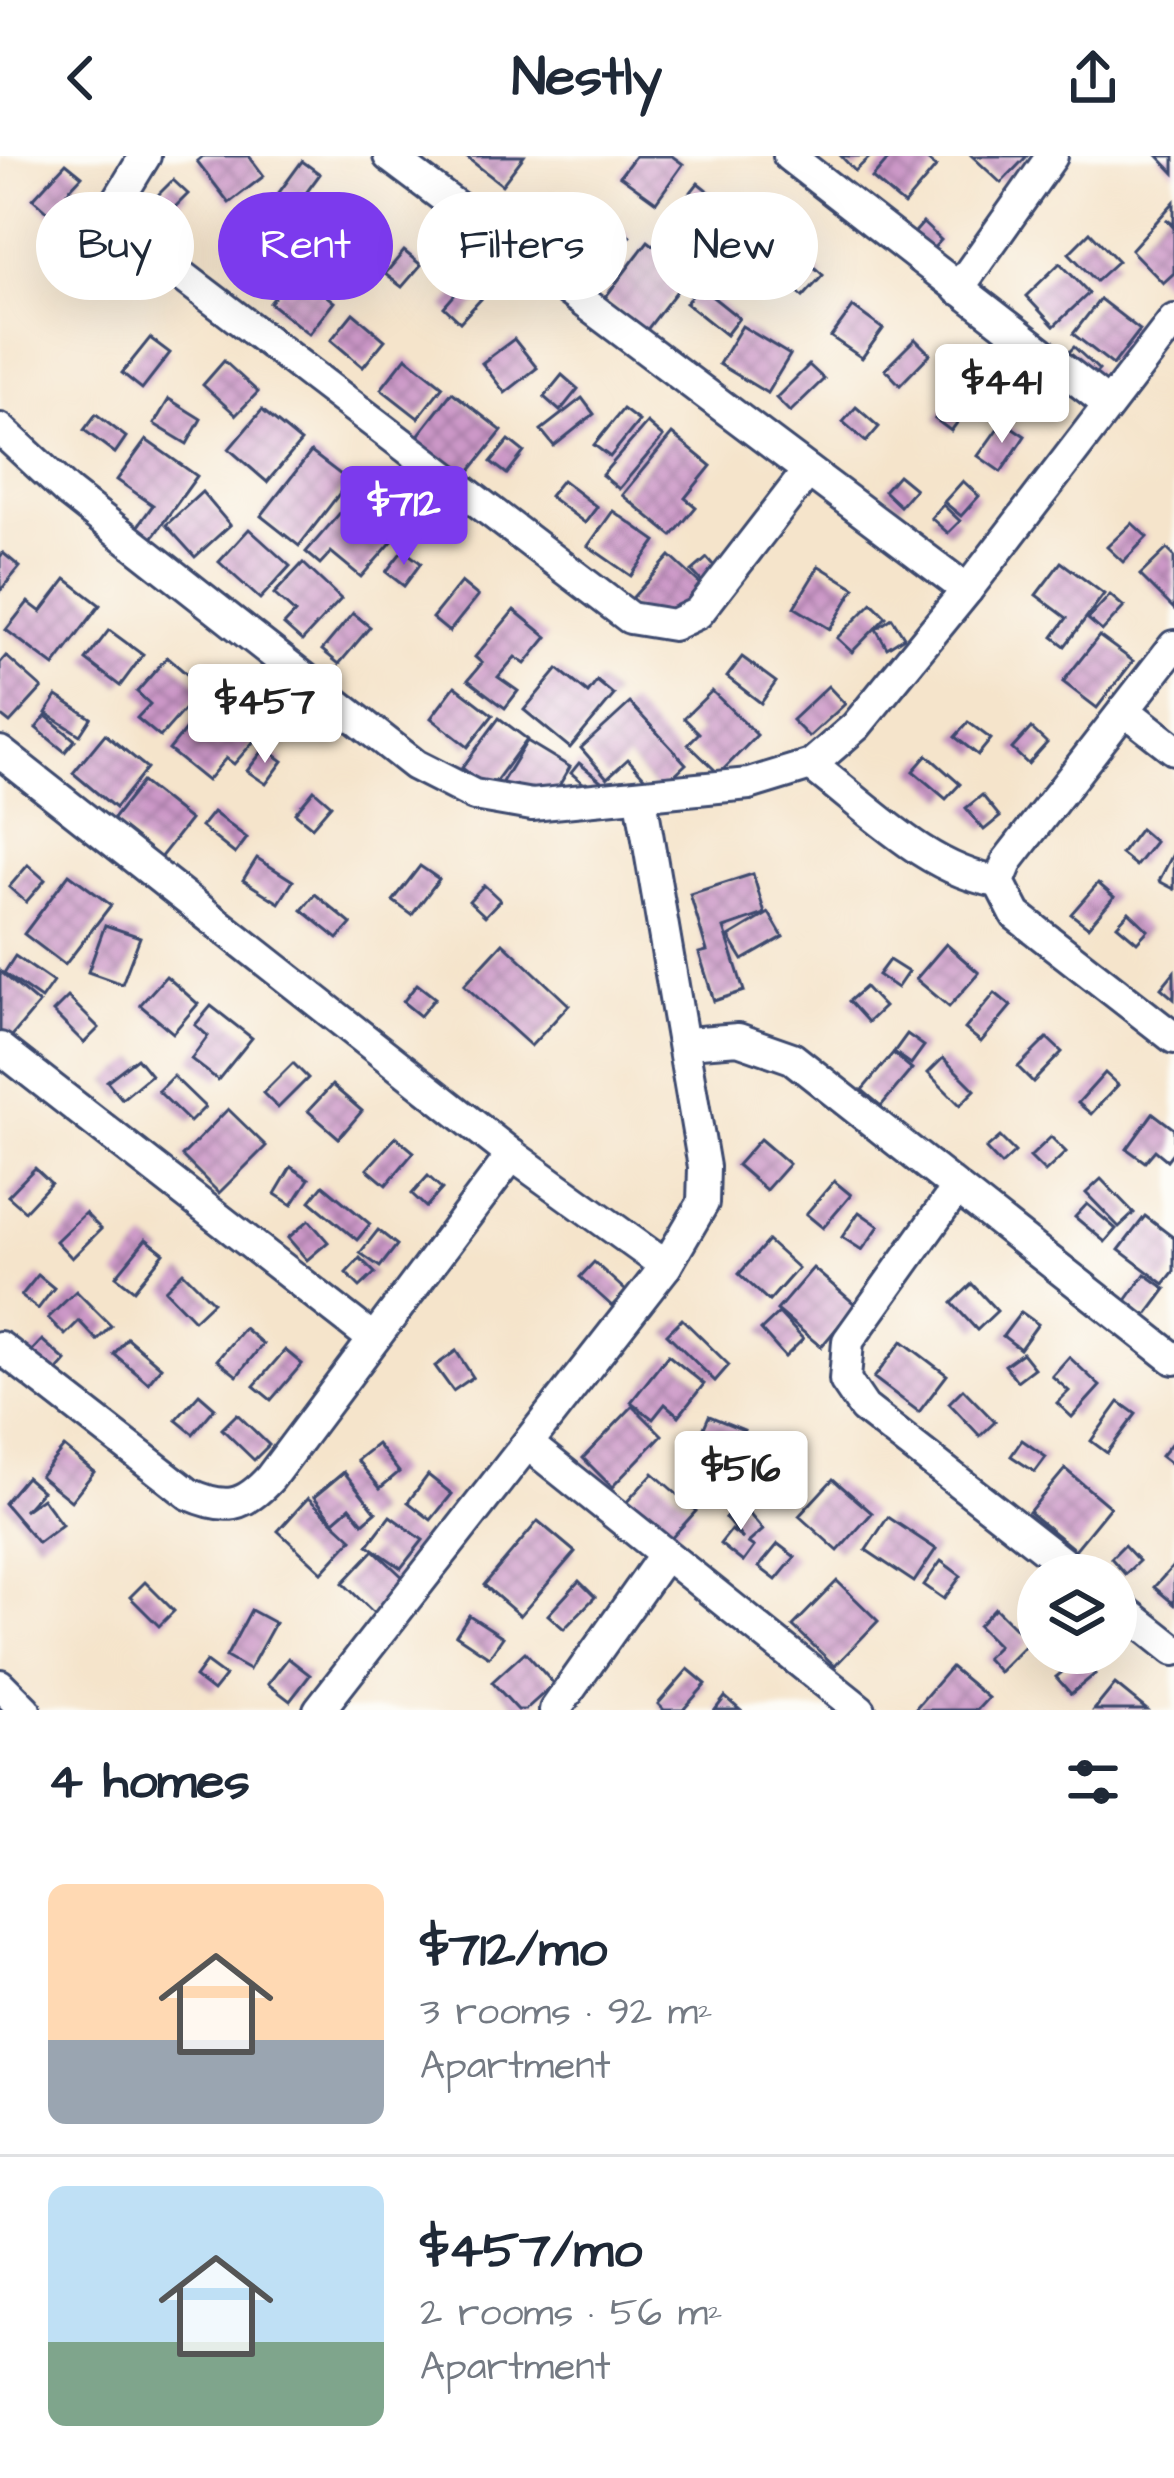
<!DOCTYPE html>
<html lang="en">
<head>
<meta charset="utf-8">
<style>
	:root { --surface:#fff; --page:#f2f2f3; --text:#1f2937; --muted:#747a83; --line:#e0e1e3; --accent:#7c3aed }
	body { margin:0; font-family:"Architects Daughter",sans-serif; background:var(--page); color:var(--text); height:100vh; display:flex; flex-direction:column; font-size:45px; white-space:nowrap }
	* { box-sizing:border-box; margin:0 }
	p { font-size:39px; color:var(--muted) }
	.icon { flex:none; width:66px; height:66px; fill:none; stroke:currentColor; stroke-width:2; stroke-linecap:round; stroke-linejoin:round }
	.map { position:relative; height:1554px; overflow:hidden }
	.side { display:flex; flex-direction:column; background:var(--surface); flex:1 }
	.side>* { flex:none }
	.hud { position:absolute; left:36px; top:36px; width:1104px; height:108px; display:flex; gap:24px }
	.tools { position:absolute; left:1017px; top:1398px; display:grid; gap:24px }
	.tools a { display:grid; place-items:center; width:120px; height:120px; border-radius:50%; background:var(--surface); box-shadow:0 12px 48px #0002; font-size:60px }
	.price { position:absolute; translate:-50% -102px; padding:0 27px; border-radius:12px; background:#fff; color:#222; font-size:39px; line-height:78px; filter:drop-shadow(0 3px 6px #0008) }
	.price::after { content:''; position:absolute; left:50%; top:72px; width:36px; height:27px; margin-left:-18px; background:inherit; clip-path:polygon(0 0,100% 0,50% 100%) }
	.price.active { background:var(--accent); color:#fff }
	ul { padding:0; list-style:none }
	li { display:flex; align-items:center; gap:36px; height:300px; padding:0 48px }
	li+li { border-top:3px solid var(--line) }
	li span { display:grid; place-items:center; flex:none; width:336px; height:240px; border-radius:18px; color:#555 }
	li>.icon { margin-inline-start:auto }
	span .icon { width:144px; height:144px; fill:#fffc; stroke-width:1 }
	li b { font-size:51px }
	h2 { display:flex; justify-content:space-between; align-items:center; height:144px; padding:0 48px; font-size:51px }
	.tag { padding:0 42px; border-radius:54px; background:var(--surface); box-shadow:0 12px 48px #0002; font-size:42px; line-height:108px }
	.tag.active { background:var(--accent); color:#fff }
	header { display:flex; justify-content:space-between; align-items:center; height:156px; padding:0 48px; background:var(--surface); font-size:54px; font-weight:800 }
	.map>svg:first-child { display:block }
</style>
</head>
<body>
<header><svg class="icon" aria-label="back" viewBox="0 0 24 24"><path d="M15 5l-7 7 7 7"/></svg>Nestly<svg class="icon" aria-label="share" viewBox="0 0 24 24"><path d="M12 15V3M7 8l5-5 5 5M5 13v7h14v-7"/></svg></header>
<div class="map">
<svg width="1174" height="1554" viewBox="0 0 1174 1554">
	<defs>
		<pattern id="building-cross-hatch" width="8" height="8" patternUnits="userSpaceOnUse" patternTransform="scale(3)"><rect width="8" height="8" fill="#cc98c7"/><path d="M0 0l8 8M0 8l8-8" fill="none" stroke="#a57ca5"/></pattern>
	</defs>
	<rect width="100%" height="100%" fill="#fdfcf7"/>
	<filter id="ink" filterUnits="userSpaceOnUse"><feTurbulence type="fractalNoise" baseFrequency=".00833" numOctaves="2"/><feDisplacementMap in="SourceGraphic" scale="24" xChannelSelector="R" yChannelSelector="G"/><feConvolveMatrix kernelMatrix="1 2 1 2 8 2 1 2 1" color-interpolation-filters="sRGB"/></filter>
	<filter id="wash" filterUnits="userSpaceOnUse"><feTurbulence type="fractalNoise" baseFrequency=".004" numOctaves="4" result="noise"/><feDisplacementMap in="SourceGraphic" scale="48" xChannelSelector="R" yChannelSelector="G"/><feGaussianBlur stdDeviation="2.7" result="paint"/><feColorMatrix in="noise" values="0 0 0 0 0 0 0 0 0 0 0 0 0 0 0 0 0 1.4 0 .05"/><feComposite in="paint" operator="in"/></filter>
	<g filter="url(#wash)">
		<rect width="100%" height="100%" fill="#f5e4cb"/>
		<g id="blocks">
			<!-- building -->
			<g fill="url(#building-cross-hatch)">
				<polygon points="203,0 249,0 264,20 229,47 197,5"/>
				<polygon points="465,0 524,0 502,29"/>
				<polygon points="635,0 672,0 683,8 656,46 620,20"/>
				<polygon points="841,0 871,0 855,15"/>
				<polygon points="891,0 922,0 936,11 904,49 872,22"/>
				<polygon points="972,0 1027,0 1001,27"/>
				<polygon points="1158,0 1174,0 1174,17"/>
				<polygon points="302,5 320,18 306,37 320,47 307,64 275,42"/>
				<polygon points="66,7 82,20 68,35 90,54 70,76 33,43"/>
				<polygon points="173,24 188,38 171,55 156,41"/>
				<polygon points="698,27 737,58 698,108 658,78"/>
				<polygon points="1174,46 1174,69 1166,63 1174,72 1174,117 1163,127 1131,94"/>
				<polygon points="350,50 368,70 338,95 321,75"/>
				<polygon points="607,59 630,80 615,95 592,74"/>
				<polygon points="757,59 775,75 743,109 726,94"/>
				<polygon points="923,67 941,84 927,99 910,82"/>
				<polygon points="308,76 361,120 349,134 296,90"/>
				<polygon points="1090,76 1118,105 1096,125 1069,97"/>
				<polygon points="247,78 279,103 267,118 235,92"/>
				<polygon points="364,79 379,98 359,114 344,95"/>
				<polygon points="648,85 690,118 646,175 604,143"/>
				<polygon points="404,95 421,109 402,131 385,118"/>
				<polygon points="806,104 823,119 803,141 787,126"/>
				<polygon points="1060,107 1089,137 1054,170 1026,140"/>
				<polygon points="295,115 334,146 309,178 270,147"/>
				<polygon points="464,128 481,143 460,166 444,151"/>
				<polygon points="699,130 739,162 726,179 686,147"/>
				<polygon points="1100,143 1140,174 1113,209 1073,178"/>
				<polygon points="853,151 883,173 862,202 831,181"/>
				<polygon points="353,157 385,184 363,211 331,184"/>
				<polygon points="742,170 790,199 767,237 719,208"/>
				<polygon points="150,182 170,197 142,233 122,217"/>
				<polygon points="514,183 537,212 505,237 482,207"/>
				<polygon points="915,183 930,198 900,229 885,213"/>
				<polygon points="1074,191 1099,214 1084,229 1060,205"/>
				<polygon points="406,201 443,230 418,262 381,233"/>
				<polygon points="224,205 258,236 236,259 203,229"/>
				<polygon points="809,209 824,223 790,256 776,242"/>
				<polygon points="562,219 578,233 560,255 544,241"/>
				<polygon points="962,227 978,239 951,275 935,263"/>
				<polygon points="452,236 502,275 462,325 413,286"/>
				<polygon points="582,242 594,258 554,290 541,274"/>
				<polygon points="169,243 201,263 187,288 154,268"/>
				<polygon points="856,251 879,271 866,286 843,266"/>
				<polygon points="623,253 639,265 610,301 594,289"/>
				<polygon points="262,254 301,286 267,326 229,293"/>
				<polygon points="96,258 126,281 115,297 84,274"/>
				<polygon points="1003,265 1025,280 1001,316 978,300"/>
				<polygon points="647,267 663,281 619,333 602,319"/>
				<polygon points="672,278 711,310 685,342 696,351 672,380 622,339"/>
				<polygon points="146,284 197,320 150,385 135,374 153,349 117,324"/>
				<polygon points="509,284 524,296 507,318 491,306"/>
				<polygon points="311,296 349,325 299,390 261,360"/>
				<polygon points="898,319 915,333 900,350 884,335"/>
				<polygon points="562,324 597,351 585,367 549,340"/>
				<polygon points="963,325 979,340 961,360 944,346"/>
				<polygon points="202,336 230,369 195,401 166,369"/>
				<polygon points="352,343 396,381 361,421 331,396 320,408 306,396"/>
				<polygon points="943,349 960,365 948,377 931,362"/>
				<polygon points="613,355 656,385 631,420 588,390"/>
				<polygon points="1132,367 1147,381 1123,406 1107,391"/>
				<polygon points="249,373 290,410 260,443 219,406"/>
				<polygon points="1167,393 1174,400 1174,453 1140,419"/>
				<polygon points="403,394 421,407 404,430 386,416"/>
				<polygon points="3,397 20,411 0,435 0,401"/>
				<polygon points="670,400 707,434 664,482 627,448"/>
				<polygon points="707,402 729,427 715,439 692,415"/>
				<polygon points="1061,406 1104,438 1065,490 1053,481 1067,462 1036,439"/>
				<polygon points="303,407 341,443 302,485 284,469 295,457 274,438"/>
				<polygon points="819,410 855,432 830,473 794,451"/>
				<polygon points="66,423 100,449 54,510 6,474 28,446 41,456"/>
				<polygon points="461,426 478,440 449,476 432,462"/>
				<polygon points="1110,439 1124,451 1102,475 1088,463"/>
				<polygon points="872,447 886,461 852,496 837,482"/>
				<polygon points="514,454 547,481 525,508 515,501 498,521 518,535 505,552 468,524 482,507 475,501"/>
				<polygon points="353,457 370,471 339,508 322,494"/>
				<polygon points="892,462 904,481 887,492 876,473"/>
				<polygon points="109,474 143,499 120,530 86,504"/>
				<polygon points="1099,480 1133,505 1097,552 1063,526"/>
				<polygon points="6,500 42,532 10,567 0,559 0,507"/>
				<polygon points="167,501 203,532 160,581 137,562 150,548 137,536"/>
				<polygon points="742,501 776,526 761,547 727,521"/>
				<polygon points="558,513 588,537 597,525 614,539 570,592 524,554"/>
				<polygon points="455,530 493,559 468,591 431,562"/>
				<polygon points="828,530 845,548 809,581 792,564"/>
				<polygon points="712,535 757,579 719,618 688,588 699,577 684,562"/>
				<polygon points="214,538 261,577 234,608 226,602 207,625 169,594"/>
				<polygon points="57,540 91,562 80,579 46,557"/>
				<polygon points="630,547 686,608 657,635 628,603 607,622 581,592"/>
				<polygon points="46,560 75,584 65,596 36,572"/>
				<polygon points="499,562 527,583 490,633 462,612"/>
				<polygon points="968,566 991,583 978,599 955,581"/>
				<polygon points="1031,572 1047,587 1028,608 1012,593"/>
				<polygon points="105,578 147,612 115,652 73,617"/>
				<polygon points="527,585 570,611 546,652 502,626"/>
				<polygon points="265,592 283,605 266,628 247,615"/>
				<polygon points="927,599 960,628 946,643 913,615"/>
				<polygon points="579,607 606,629 597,639 571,617"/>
				<polygon points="142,626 190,664 160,702 112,664"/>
				<polygon points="314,634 331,649 312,671 295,657"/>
				<polygon points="982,639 1000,661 984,674 966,652"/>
				<polygon points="213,656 247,682 235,698 201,671"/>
				<polygon points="1140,673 1155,686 1136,710 1121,698"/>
				<polygon points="1174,696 1174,733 1159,725"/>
				<polygon points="257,702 293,725 279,747 243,724"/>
				<polygon points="28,709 45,724 26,746 9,731"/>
				<polygon points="420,710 439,723 412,759 393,745"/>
				<polygon points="69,718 111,749 65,809 24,778"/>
				<polygon points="753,718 765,758 724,772 744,835 714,845 699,797 707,795 690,738"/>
				<polygon points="1098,727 1114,741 1088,771 1071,758"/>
				<polygon points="484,729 500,744 485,760 469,745"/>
				<polygon points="315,738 351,768 338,783 302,754"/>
				<polygon points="1129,756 1148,774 1137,786 1117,769"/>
				<polygon points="769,757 783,781 743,804 729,781"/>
				<polygon points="105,769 140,781 122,828 88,816"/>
				<polygon points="503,787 569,849 531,890 464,829"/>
				<polygon points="946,788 979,817 949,851 916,823"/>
				<polygon points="15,800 53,826 41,843 4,817"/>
				<polygon points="889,804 908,816 897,832 878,819"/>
				<polygon points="0,815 39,848 7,886 0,880"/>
				<polygon points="1174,816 1174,843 1161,832"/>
				<polygon points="166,820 198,848 173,877 140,849"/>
				<polygon points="417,828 435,842 420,860 403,846"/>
				<polygon points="865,831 884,851 868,866 849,845"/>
				<polygon points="995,837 1011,850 981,886 965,873"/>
				<polygon points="68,841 99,872 84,887 53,856"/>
				<polygon points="211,850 252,882 218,924 191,903 208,880 195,869"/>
				<polygon points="907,878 924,890 911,908 894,896"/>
				<polygon points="1047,882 1062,896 1033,926 1018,911"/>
				<polygon points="893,897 912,913 881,950 862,934"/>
				<polygon points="137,902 151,919 122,943 107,925"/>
				<polygon points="943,902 975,934 960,949 928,917"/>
				<polygon points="293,907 308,922 278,952 263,937"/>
				<polygon points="1105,917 1118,929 1091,958 1078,947"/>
				<polygon points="173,920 205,951 190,966 158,935"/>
				<polygon points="332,929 362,955 339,982 308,955"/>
				<polygon points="228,953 266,990 219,1037 182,1000"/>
				<polygon points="1153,957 1174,973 1174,995 1167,1004 1155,994 1145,1006 1127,993"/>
				<polygon points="396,981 414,996 386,1029 367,1013"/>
				<polygon points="1000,981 1015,996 1001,1009 986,993"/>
				<polygon points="1051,981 1066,996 1045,1016 1030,1001"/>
				<polygon points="760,983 789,1008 766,1034 737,1009"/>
				<polygon points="291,1011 309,1023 292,1049 275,1038"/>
				<polygon points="35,1012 51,1027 25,1055 8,1040"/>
				<polygon points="428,1020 442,1033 426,1051 412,1038"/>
				<polygon points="1101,1023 1134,1057 1119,1071 1086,1037"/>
				<polygon points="834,1025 851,1039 823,1072 806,1058"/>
				<polygon points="323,1029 370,1068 357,1084 310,1045"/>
				<polygon points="1087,1048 1116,1073 1105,1086 1075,1061"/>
				<polygon points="859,1056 879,1070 862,1094 842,1081"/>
				<polygon points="85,1057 101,1073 72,1102 56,1085"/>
				<polygon points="1145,1060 1174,1082 1174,1115 1164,1128 1119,1094"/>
				<polygon points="309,1064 328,1086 307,1104 288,1082"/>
				<polygon points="378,1074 397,1089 380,1111 360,1097"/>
				<polygon points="146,1083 164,1097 134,1134 116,1120"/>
				<polygon points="768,1085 798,1112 769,1145 739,1118"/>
				<polygon points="360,1102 375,1117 360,1131 346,1117"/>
				<polygon points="594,1106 626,1135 612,1150 580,1121"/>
				<polygon points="813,1112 856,1149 821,1191 777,1154"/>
				<polygon points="183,1116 213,1146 194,1164 165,1134"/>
				<polygon points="1145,1118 1166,1133 1146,1160 1125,1146"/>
				<polygon points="38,1119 54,1132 38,1153 21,1140"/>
				<polygon points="972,1128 997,1155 977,1174 952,1147"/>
				<polygon points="76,1135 111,1170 97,1184 79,1165 65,1179 48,1162"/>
				<polygon points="1021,1156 1038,1168 1020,1193 1003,1180"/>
				<polygon points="779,1157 803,1183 785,1201 761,1174"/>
				<polygon points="682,1163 729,1209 715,1225 667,1178"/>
				<polygon points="244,1172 263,1188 237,1220 217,1204"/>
				<polygon points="127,1182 161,1211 148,1227 114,1198"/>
				<polygon points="42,1184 66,1205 51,1222 27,1200"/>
				<polygon points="902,1185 947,1219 919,1256 874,1222"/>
				<polygon points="285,1194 302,1208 271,1244 254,1230"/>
				<polygon points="456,1195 473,1221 453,1235 435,1210"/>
				<polygon points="1022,1197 1034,1212 1017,1225 1005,1209"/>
				<polygon points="668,1199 704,1228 679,1260 665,1248 653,1263 631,1246"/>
				<polygon points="1069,1201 1100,1230 1072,1261 1057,1247 1069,1235 1052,1220"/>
				<polygon points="963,1233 995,1266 980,1280 949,1247"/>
				<polygon points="199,1238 215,1252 193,1278 176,1264"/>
				<polygon points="1119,1246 1136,1258 1107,1297 1091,1285"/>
				<polygon points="633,1250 662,1279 612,1331 583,1302"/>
				<polygon points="237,1258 269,1289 254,1304 222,1273"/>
				<polygon points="709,1260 744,1274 735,1296 700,1281"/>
				<polygon points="1022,1284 1046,1301 1035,1316 1011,1300"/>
				<polygon points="1174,1284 1174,1310 1161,1300"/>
				<polygon points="377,1288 399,1316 380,1332 357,1304"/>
				<polygon points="64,1291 94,1316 71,1345 40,1320"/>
				<polygon points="1065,1313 1110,1351 1075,1394 1029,1356"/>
				<polygon points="344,1316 376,1356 363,1367 350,1351 334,1365 314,1341"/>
				<polygon points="653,1317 696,1355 668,1386 625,1348"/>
				<polygon points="428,1319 452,1338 431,1364 408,1346"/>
				<polygon points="26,1321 42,1335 24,1355 42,1342 62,1369 38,1387 4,1347"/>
				<polygon points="833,1323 872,1357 838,1395 799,1360"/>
				<polygon points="308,1342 352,1383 322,1416 278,1375"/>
				<polygon points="741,1348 763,1374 748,1387 754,1391 743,1406 720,1388 731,1374 743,1383 725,1362"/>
				<polygon points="390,1360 423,1384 401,1412 368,1389"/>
				<polygon points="888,1361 936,1393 914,1426 866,1394"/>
				<polygon points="538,1365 575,1396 520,1460 484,1429"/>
				<polygon points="778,1388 795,1401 776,1424 759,1411"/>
				<polygon points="1124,1389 1139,1405 1125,1418 1111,1402"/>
				<polygon points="374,1394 408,1426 376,1459 343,1427"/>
				<polygon points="941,1405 961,1420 944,1443 924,1429"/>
				<polygon points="1174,1409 1174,1448 1154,1431"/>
				<polygon points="579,1425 595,1441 564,1473 548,1459"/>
				<polygon points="837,1425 878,1465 835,1510 793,1470"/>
				<polygon points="145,1426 174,1455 159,1470 130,1441"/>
				<polygon points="995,1452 1029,1486 999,1516 986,1502 998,1490 978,1470"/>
				<polygon points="251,1454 275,1467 249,1514 226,1501"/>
				<polygon points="469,1459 503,1481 489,1501 456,1479"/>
				<polygon points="525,1496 554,1528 525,1554 518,1554 492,1526"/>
				<polygon points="1081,1501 1095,1518 1071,1538 1056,1521"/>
				<polygon points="288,1502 310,1519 290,1545 268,1528"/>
				<polygon points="206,1506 225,1520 213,1535 195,1521"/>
				<polygon points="951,1511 988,1542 977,1554 914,1554"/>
				<polygon points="688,1513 706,1528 683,1554 664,1554 658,1548"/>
				<polygon points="1115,1528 1147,1554 1094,1554"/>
				<polygon points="725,1541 740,1554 715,1554"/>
			</g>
		</g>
	</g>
	<g filter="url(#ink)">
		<use href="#blocks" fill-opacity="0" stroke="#3c4a6e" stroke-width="3"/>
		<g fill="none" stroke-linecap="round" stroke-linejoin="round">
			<defs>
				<g id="minor">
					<polyline points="145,0 117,46 134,83 630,462 673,469 698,457 808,315"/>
					<polyline points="389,0 967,434"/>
					<polyline points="789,0 1108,248"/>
					<polyline points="958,133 1052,0"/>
					<polyline points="0,273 69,337 415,609 474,639 532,649 749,628 811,609 856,570 967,434 1174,164"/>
					<polyline points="1174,490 1008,704 999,726 1016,759 1174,882"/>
					<polyline points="1124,554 1174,593"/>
					<polyline points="0,596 512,999 666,1110"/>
					<path d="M811 609C867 651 928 716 999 726"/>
					<polyline points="687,887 738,883 792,902 1174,1203"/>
					<polyline points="0,892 372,1182"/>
					<polyline points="955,1035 848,1185 845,1224 864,1252 1078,1419"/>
					<path d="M0 1191 189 1338C225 1354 243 1352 270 1322L512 999"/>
					<polyline points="529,1289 860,1554"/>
					<polyline points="1116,1448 1174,1494"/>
					<polyline points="0,1529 25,1554"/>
					<polyline points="319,1554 666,1110 703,1047 704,1011 641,642"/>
					<polyline points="555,1554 663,1401"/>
				</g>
			</defs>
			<!-- minor casing -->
			<use href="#minor" stroke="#3c4a6e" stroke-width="36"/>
			<!-- minor -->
			<use href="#minor" stroke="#fff" stroke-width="30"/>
		</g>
	</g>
</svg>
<div class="tools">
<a><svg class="icon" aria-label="layers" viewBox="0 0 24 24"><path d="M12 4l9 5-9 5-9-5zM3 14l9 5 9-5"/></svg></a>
</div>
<b class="price" style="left:1002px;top:290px">$441</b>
<b class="price active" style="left:404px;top:412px">$712</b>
<b class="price" style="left:265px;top:610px">$457</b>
<b class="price" style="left:741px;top:1377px">$516</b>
<div class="hud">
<a class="tag">Buy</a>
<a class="tag active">Rent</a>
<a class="tag">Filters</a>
<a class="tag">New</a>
</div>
</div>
<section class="side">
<h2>4 homes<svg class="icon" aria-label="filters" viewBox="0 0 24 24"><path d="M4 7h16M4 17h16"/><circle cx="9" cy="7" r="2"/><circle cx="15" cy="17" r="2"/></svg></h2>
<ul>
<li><span style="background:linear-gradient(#ffd9b3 65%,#9aa5b1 0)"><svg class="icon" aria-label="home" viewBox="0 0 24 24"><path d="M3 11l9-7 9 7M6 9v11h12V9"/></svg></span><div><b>$712/mo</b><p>3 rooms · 92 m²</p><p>Apartment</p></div></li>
<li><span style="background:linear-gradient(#bfe0f5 65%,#7fa58c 0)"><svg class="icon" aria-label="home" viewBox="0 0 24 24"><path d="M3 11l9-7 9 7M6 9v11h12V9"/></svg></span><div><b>$457/mo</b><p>2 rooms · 56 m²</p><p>Apartment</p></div></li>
</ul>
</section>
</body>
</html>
